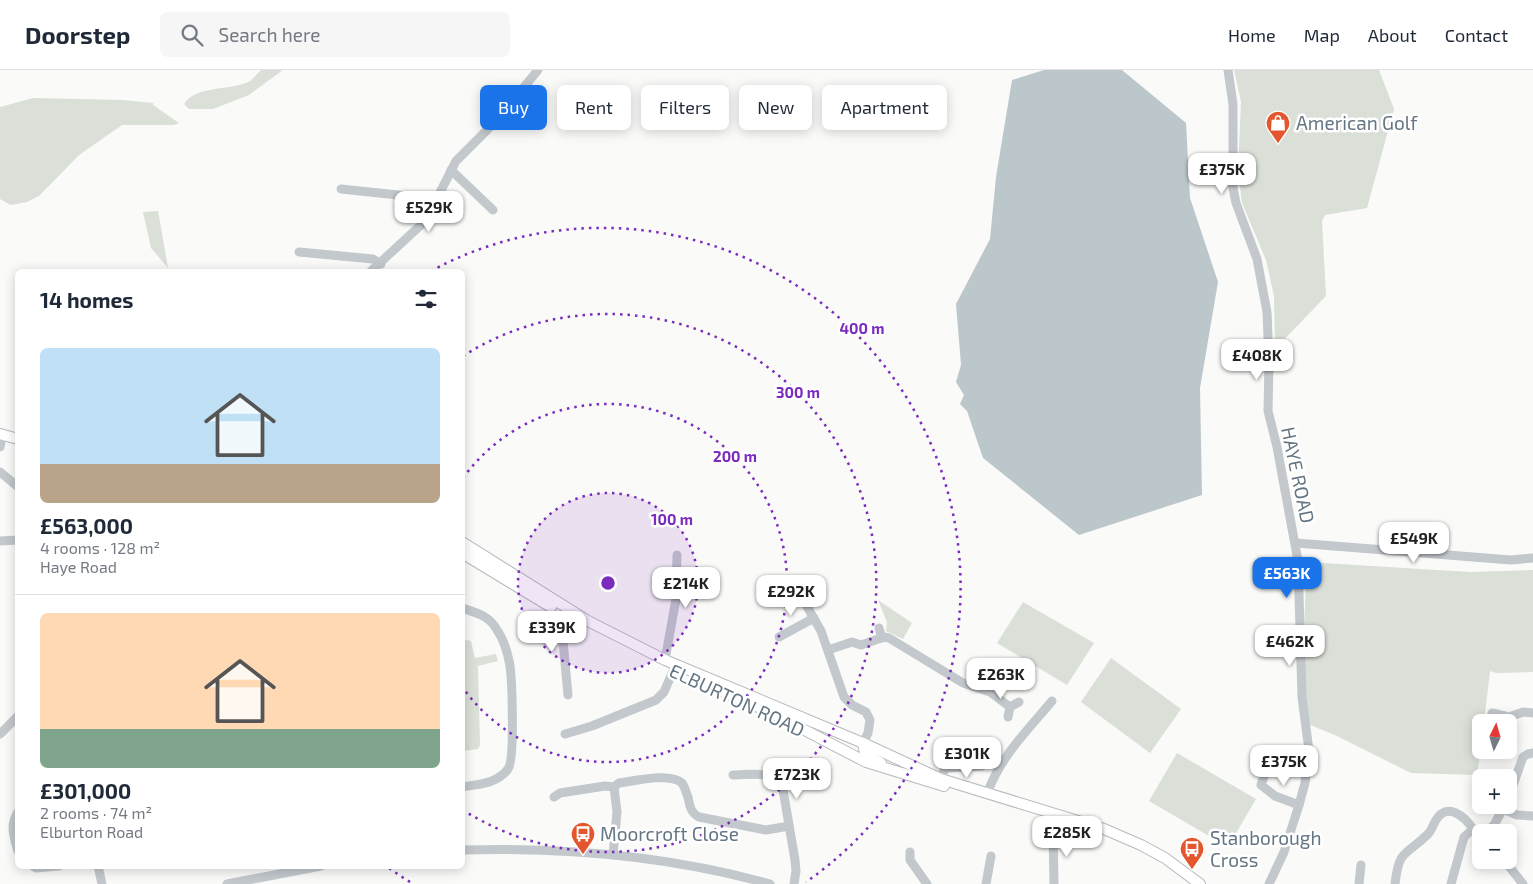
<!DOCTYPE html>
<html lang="en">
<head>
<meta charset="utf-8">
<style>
	:root { --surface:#fff; --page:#f6f6f7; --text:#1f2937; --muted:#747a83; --line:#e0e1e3; --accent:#1a73e8 }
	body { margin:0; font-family:"Exo 2",sans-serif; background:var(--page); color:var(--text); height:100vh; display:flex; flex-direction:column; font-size:19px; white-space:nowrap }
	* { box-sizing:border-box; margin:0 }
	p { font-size:16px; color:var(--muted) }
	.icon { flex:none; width:28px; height:28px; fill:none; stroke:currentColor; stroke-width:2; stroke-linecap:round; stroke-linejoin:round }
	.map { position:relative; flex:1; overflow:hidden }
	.sheet { position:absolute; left:15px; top:199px; width:450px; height:600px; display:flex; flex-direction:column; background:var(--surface); border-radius:8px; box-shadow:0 2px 12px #0003 }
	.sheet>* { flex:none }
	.top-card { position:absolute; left:480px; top:15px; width:475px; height:45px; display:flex; gap:10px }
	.needle { width:32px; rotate:5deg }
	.fabs { position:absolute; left:1472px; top:644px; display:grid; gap:10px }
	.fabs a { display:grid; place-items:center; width:45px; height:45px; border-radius:8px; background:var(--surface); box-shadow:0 2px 12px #0003; font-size:25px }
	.price { position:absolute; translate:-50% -42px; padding:0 11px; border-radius:10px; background:#fff; color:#222; font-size:16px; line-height:32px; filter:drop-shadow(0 1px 2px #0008) }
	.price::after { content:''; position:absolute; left:50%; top:30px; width:15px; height:11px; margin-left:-8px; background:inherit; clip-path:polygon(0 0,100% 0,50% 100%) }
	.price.active { background:var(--accent); color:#fff }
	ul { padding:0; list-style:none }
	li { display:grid; align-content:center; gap:10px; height:265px; padding:0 25px }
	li+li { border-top:1px solid var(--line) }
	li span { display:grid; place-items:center; height:155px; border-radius:8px; color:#555 }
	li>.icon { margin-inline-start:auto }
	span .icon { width:90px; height:90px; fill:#fffc; stroke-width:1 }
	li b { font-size:21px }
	h2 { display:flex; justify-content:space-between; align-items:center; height:60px; padding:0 25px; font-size:21px }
	.tag { padding:0 18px; border-radius:8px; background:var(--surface); box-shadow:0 2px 12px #0003; font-size:18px; line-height:45px }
	.tag.active { background:var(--accent); color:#fff }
	header { display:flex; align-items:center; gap:30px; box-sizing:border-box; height:70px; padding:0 25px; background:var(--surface); border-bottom:1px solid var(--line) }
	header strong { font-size:24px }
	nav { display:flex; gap:28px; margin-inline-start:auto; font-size:18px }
	.search { width:350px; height:45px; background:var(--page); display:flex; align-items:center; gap:12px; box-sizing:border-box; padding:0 18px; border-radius:8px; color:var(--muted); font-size:19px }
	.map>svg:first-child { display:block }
</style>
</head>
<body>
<header>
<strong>Doorstep</strong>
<div class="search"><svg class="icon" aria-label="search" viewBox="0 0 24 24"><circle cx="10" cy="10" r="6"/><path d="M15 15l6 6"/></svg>Search here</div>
<nav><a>Home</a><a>Map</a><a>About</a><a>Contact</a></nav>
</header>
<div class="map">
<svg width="1533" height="814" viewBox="0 0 1533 814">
	<rect width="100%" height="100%" fill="#fafaf8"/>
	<!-- green -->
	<g fill="#dadfd7">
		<path d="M261 0H283L249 25 213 39H189L184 34C195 15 232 21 250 11 254 8 258 3 261 0Z"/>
		<polygon points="1234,0 1379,0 1394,39 1367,138 1325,145 1322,151 1326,226 1275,279 1274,226 1266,190 1242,133 1238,101 1241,32"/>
		<polygon points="33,28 122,30 153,33 153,35 179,53 174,55 122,55 79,85 39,126 27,132 11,135 0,129 0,37"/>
		<polygon points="158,141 168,198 151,178 143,142"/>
		<path d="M1307 492 1470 502 1533 500V602L1496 603 1490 601 1484 652H1481V677L1477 705 1411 703 1337 666 1308 654C1300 601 1305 545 1307 492Z"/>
		<polygon points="878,530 912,553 903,569 886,561 887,552"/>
		<polygon points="1023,532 1094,573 1067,615 997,573"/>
		<polygon points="463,569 471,571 475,588 496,584 498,591 478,596 480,675 478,679 463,681"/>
		<polygon points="1111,588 1181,639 1150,683 1081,632"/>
		<polygon points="1177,683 1256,729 1228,777 1149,731"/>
	</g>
	<!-- water -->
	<polygon fill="#bbc7cb" points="1044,0 1122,0 1186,53 1190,128 1218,212 1200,318 1202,425 1079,465 983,388 967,341 960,334 964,325 956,312 961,295 956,234 990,169 996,107 1012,10"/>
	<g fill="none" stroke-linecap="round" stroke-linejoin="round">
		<defs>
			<g id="major">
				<polyline points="0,364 18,369"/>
				<polyline points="462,472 588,551 665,590 863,673 941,709 1104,759 1141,775 1165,788 1200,814"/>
				<polyline points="462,483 551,537"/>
				<polyline points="698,611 770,642 866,692 944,716"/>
				<polyline points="863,673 865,683 881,693"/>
			</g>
		</defs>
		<!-- major casing -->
		<use href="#major" stroke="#b5babe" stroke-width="12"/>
		<!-- minor -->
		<g stroke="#c3c8cc" stroke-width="9">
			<polyline points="1228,0 1233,34 1233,118 1236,133 1257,189 1267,242 1269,292 1268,341 1277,377 1298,491 1302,627 1309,681 1305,713 1299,735 1284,782 1269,814"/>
			<polyline points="451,100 493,140"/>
			<polyline points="341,119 436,129"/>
			<polyline points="299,182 373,189 381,194"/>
			<polyline points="371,201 422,154 428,146 456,91 498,49 538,0"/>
			<polyline points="0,377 1,372"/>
			<polyline points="0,402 18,417"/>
			<polyline points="0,471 18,470"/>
			<polyline points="1296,473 1511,490 1533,488"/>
			<polyline points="801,526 821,561 844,627 852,635 866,642 870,650 868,663 863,673"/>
			<path d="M462 538C477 543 490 546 497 560 504 570 508 584 510 596 512 611 515 690 508 699 497 714 478 714 462 717"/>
			<polyline points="566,546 562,560 568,625"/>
			<polyline points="879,558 882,568"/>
			<polyline points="779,567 814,548"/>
			<polyline points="828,580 852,572 861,575 884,567 889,568 963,613 990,622 1010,637"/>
			<polyline points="665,590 676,529 677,485"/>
			<polyline points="1492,643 1509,647 1523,642 1533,643"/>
			<polyline points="1008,647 1010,637 1019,632"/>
			<polyline points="0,664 18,646"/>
			<polyline points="565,664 592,656 656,630 664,622 673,601"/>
			<polyline points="1267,698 1261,715 1275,726 1299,735"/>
			<path d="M733 705C749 705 771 700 782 714L795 790 796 801 794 814"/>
			<polyline points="941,709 944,700 948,698 982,696"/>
			<path d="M987 724C1000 687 1027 661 1052 631"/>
			<polyline points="1509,726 1523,687 1528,684 1533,683"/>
			<path d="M554 727 560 723 605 716 614 717 619 713C634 711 670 702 682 713 685 717 686 723 688 727 690 736 690 742 699 747L766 760 789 756"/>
			<polyline points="1503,739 1517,745 1533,746"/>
			<path d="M18 742C9 756 14 767 18 781"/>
			<polyline points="1053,761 1054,814"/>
			<polyline points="1486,762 1494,755 1505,735"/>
			<path d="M462 780C565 777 670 786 770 814"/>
			<polyline points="910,782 910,790 927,814"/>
			<polyline points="613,785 617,742 614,717"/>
			<polyline points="1504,790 1523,814"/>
			<polyline points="33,796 36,798 59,796"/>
			<polyline points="98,796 102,814"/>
			<polyline points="227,814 321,796"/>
			<polyline points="986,814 991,786"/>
			<polyline points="1359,814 1361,795"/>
			<path d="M1395 814C1399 778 1406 786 1428 764 1432 760 1433 755 1436 750 1447 731 1465 747 1473 759"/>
			<polyline points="1451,814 1464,767 1473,759 1481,765"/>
		</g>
		<!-- major -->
		<use href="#major" stroke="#fff" stroke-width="10"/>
	</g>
	<!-- distance rings -->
	<circle cx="608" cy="513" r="90" fill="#7b2cbf" fill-opacity=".12"/>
	<g fill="none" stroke="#7b2cbf" stroke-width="2.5" stroke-dasharray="2.5 5">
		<circle cx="608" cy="513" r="90"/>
		<path d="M463 408A179 179 0 1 1 463 618"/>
		<path d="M463 286A269 269 0 1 1 463 740"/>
		<path d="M410 812A359 359 0 0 1 389 798M431 201A359 359 0 0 1 806 812"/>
	</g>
	<!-- icons -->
	<defs>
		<symbol id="shop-pin" viewBox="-11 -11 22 30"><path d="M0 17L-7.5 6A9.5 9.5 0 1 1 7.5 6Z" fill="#e4572e" stroke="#fff"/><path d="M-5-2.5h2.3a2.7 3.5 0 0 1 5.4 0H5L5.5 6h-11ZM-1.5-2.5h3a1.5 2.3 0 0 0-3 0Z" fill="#fff"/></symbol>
		<symbol id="bus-pin" viewBox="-11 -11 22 30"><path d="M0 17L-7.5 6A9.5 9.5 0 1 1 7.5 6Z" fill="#e4572e" stroke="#fff"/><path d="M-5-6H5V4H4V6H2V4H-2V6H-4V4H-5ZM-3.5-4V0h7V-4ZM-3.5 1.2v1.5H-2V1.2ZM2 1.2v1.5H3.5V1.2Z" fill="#fff"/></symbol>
	</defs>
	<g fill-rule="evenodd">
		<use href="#shop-pin" x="1264" y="39" width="28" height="38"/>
		<use href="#bus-pin" x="569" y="750" width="28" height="38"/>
		<use href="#bus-pin" x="1178" y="765" width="28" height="38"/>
	</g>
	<g text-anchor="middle" stroke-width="5" stroke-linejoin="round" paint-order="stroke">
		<!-- poi labels -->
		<g font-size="19" fill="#657683" stroke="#fff" text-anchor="start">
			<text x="1296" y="60">American Golf</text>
			<text x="600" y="771">Moorcroft Close</text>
			<text x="1210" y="775">Stanborough<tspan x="1210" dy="22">Cross</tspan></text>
		</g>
		<!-- street labels -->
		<g font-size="19" fill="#657683" stroke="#fff">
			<text transform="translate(1298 405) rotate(78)" y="7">HAYE ROAD</text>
			<text transform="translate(737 630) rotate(25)" y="7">ELBURTON ROAD</text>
		</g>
	</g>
	<circle cx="608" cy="513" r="8" fill="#7b2cbf" stroke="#fff" stroke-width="2.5"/>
	<g font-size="15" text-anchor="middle" font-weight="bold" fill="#7b2cbf" stroke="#fff" stroke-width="5" stroke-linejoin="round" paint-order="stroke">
		<text x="862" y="264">400 m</text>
		<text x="798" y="328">300 m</text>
		<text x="735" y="392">200 m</text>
		<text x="672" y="455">100 m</text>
	</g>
</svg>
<div class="fabs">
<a><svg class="needle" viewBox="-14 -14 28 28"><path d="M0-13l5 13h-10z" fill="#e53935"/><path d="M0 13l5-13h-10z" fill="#747a83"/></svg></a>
<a>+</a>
<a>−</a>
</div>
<b class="price" style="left:1222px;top:125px">£375K</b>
<b class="price" style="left:429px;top:163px">£529K</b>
<b class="price" style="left:1257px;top:311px">£408K</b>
<b class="price" style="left:1414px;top:494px">£549K</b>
<b class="price active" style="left:1287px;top:529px">£563K</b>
<b class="price" style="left:686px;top:539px">£214K</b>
<b class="price" style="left:791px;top:547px">£292K</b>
<b class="price" style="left:552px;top:583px">£339K</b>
<b class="price" style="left:1290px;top:597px">£462K</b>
<b class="price" style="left:1001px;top:630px">£263K</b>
<b class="price" style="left:967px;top:709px">£301K</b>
<b class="price" style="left:1284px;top:717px">£375K</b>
<b class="price" style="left:797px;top:730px">£723K</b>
<b class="price" style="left:1067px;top:788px">£285K</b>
<div class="top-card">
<a class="tag active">Buy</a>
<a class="tag">Rent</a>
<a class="tag">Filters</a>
<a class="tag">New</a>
<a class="tag">Apartment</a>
</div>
<section class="sheet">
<h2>14 homes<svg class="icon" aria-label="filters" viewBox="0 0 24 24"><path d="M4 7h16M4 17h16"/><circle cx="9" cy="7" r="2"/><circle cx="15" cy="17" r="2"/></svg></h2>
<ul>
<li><span style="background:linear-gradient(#bfe0f5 75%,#b9a48a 0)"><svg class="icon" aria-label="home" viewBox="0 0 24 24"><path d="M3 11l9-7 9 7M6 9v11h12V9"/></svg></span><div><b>£563,000</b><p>4 rooms · 128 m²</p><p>Haye Road</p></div></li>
<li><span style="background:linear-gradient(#ffd9b3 75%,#7fa58c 0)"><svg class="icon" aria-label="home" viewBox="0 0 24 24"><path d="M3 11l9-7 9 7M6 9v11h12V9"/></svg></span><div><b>£301,000</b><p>2 rooms · 74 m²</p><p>Elburton Road</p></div></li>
</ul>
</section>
</div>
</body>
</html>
